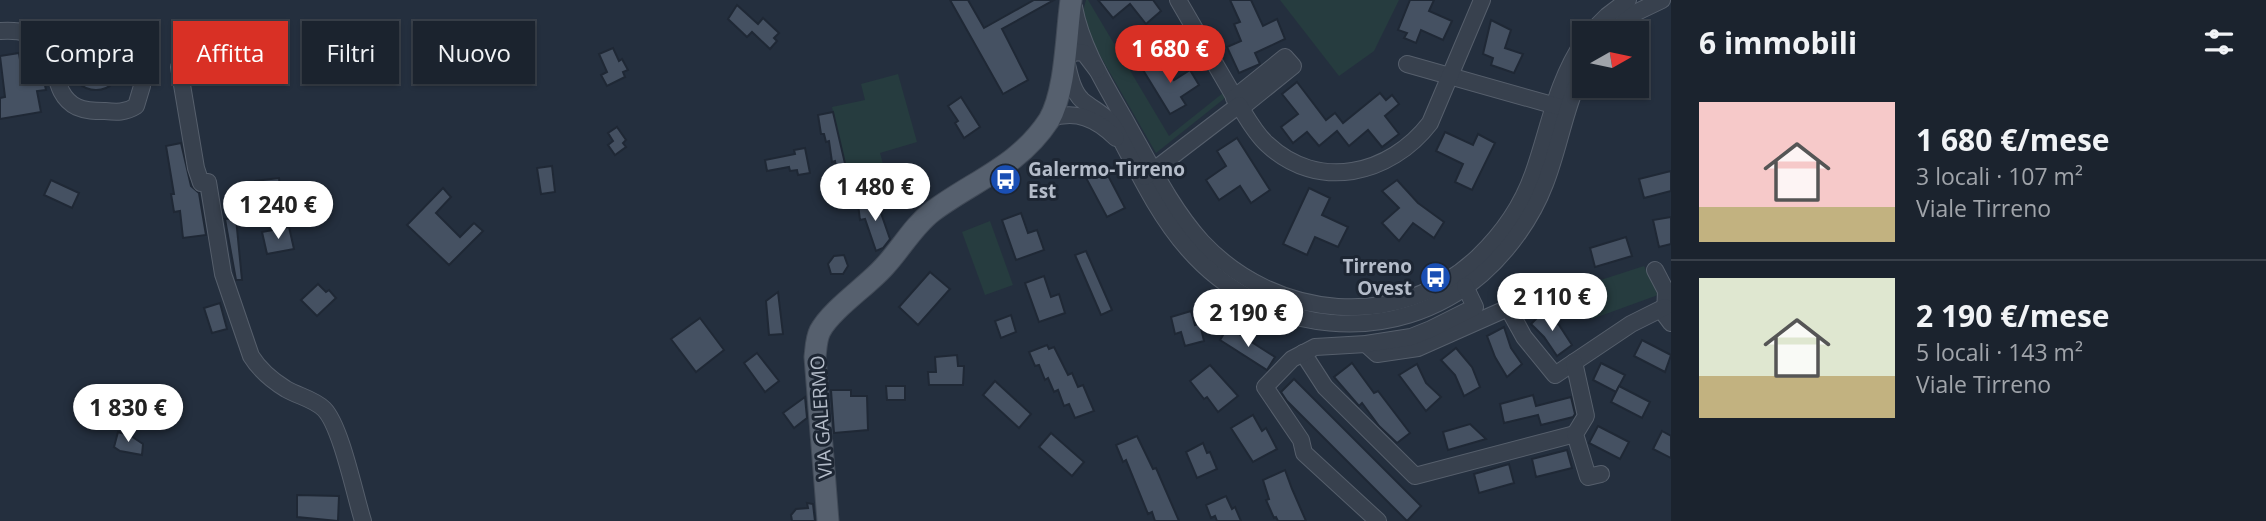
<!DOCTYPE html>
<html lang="it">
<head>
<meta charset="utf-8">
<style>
	:root { --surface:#1b232e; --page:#242b36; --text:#f1f3f6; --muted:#a0a4aa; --line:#39404a; --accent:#d93025 }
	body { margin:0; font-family:"Open Sans",sans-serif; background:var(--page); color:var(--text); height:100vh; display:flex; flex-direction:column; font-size:26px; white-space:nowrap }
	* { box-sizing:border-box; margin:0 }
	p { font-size:23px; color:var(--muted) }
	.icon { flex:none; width:38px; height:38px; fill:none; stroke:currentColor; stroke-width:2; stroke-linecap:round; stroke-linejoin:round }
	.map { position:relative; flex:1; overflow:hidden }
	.side { display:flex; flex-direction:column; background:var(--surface); width:595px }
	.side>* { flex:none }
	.banner { position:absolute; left:21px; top:21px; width:665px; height:63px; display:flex; gap:14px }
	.needle { width:46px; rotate:81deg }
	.controls { position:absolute; left:1572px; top:21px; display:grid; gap:14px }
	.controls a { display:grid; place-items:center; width:77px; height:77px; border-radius:0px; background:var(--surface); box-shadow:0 2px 5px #0004,0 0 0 2px var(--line); font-size:35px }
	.price { position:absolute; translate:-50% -60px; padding:0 16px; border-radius:24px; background:#fff; color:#222; font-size:23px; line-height:46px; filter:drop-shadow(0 2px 4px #0008) }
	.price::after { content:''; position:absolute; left:50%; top:42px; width:21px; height:16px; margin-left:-10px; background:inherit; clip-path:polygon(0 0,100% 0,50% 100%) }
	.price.selected { background:var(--accent); color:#fff }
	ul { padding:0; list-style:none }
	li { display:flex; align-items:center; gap:21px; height:175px; padding:0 28px }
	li+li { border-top:2px solid var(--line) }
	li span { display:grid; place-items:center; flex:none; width:196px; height:140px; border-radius:0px; color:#555 }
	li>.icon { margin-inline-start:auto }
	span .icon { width:84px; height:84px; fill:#fffc; stroke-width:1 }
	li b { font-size:30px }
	h2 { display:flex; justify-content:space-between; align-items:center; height:84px; padding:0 28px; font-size:30px }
	.chip { padding:0 24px; border-radius:0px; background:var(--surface); box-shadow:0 2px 5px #0004,0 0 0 2px var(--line); font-size:24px; line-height:63px }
	.chip.selected { background:var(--accent); color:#fff }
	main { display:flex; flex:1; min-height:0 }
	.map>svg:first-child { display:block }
</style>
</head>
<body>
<main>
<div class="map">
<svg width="1671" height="521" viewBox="0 0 1671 521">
	<rect width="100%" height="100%" fill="#242f3e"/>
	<!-- green -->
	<g fill="#263c3f">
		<polygon points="1086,0 1088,0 1169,136 1223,93 1225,98 1156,153 1090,38 1083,11"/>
		<polygon points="1280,0 1399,0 1374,51 1339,76"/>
		<polygon points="898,74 917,142 880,153 883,164 847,172 832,107 865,100 861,84"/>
		<polygon points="990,221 1013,285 985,295 962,232"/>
		<polygon points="1644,266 1658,295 1592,319 1576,288"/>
	</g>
	<!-- building -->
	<g fill="#455162" stroke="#1f2835" stroke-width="2">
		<polygon points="950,0 968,0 984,28 1034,0 1054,0 1002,29 1028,80 1003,94"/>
		<polygon points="1098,0 1153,0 1161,11 1146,24 1130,4 1113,18"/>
		<polygon points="1230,0 1251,0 1263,26 1277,19 1285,39 1255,53 1260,64 1239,73 1227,47 1241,41 1234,24 1240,22"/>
		<polygon points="1410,0 1434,0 1429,11 1452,21 1443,40 1421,30 1416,43 1404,38 1407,33 1398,30"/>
		<polygon points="737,5 758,24 763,18 779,33 774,38 777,41 770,49 752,32 747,37 728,19"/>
		<polygon points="1491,20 1511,30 1505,48 1523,54 1514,73 1491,65 1493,58 1483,54"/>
		<circle cx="96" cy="65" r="25"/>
		<polygon points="613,48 619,61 622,59 628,70 623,72 625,77 607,86 601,75 607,72 599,54"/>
		<polygon points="19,53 23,79 43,76 46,90 37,91 41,112 0,119 0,98 5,97 0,56"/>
		<polygon points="1161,59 1174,80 1190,70 1199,85 1181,97 1186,105 1170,114 1143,70"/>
		<polygon points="1297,82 1326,120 1335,113 1343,123 1380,93 1386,100 1392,95 1399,104 1385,116 1399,134 1382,147 1368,130 1349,146 1337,131 1319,146 1307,132 1293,143 1281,127 1298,114 1282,94"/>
		<polygon points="961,97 980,127 964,138 955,123 958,121 948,106"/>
		<polygon points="833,112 847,172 862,168 865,182 854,185 833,175 837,174 835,161 832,162 829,141 826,142 824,134 821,134 818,115"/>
		<polygon points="617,127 626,140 623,143 626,147 615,155 608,145 613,141 608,133"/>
		<polygon points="1445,132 1473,145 1478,134 1495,143 1472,190 1455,182 1463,164 1436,151"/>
		<polygon points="1237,138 1270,190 1251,203 1240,186 1219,200 1206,180 1226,166 1217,151"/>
		<polygon points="181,143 191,186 199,193 206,235 183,238 180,211 174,212 171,194 174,194 166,146"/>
		<polygon points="805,148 810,173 798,175 797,170 790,171 789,167 767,171 765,160 795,154 794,150"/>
		<polygon points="552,166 555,192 541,194 537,168"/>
		<polygon points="1103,166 1125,208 1107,217 1085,176"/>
		<polygon points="1671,171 1671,191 1644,198 1639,179"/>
		<polygon points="279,178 283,210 259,213 259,195 256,195 255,181"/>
		<polygon points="51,180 79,193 72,208 44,195"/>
		<polygon points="1397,180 1418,203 1444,222 1434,238 1413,223 1399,241 1382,223 1399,208 1382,191"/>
		<polygon points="443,188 451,197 436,213 460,237 474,223 483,231 449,265 407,225"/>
		<polygon points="1309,188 1330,198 1322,215 1348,227 1338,247 1315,237 1307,255 1283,244"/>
		<polygon points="876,201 884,208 881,213 890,239 883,248 876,251 865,219 860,220 858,204"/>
		<polygon points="1021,213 1028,233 1037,230 1044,250 1016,260 1002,220"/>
		<polygon points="1671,217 1671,244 1659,247 1653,220"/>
		<polygon points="236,218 242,280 236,280 225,219"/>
		<polygon points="289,227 294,249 267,254 262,232"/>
		<polygon points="1626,237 1632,256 1595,267 1590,248"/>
		<polygon points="1086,251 1112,310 1101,315 1075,255"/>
		<polygon points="844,255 848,266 843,274 831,274 828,264 834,256"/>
		<polygon points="930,272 950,289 918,325 899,307"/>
		<polygon points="1044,276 1051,297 1059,294 1065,313 1039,322 1025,283"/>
		<polygon points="318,284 326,292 329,290 336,298 317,316 301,300"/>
		<polygon points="778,292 783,334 769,335 766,301"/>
		<polygon points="220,303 227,329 212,333 204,308"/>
		<polygon points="1191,311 1195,325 1200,324 1204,341 1185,346 1181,332 1175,334 1171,317"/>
		<polygon points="1544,311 1559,325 1572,345 1557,356 1544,337 1531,324"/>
		<polygon points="1011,315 1016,332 1001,338 995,321"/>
		<polygon points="700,318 724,350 696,372 671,339"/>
		<polygon points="1228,327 1275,357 1267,370 1220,340"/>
		<polygon points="1504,327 1511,348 1522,364 1507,377 1495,357 1487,336"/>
		<polygon points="1642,340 1671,355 1665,372 1634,356"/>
		<polygon points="1047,345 1049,349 1054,347 1068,375 1072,373 1078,387 1083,385 1094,411 1075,418 1069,404 1064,406 1058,390 1054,392 1048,378 1045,380 1039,365 1035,366 1029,352"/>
		<polygon points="1456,348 1472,367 1480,387 1464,396 1455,375 1441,360"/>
		<polygon points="757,353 779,381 765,392 744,363"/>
		<polygon points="957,355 958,366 964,366 963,385 929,385 928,372 936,372 935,357"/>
		<polygon points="1352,363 1374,393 1378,391 1410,433 1397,443 1379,426 1362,403 1359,406 1334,377"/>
		<polygon points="1601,363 1625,375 1616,392 1593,380"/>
		<polygon points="1417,364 1426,383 1441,397 1426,411 1399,375"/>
		<polygon points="1210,365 1238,396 1218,412 1207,397 1204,399 1190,381"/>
		<polygon points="1294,379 1421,506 1407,521 1287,401 1281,392"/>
		<polygon points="995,381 1031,414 1019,428 983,395"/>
		<polygon points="886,386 905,386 905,400 887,400"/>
		<polygon points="1619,386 1650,402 1642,418 1611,402"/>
		<polygon points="831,390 851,390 851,396 867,396 868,430 834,433"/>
		<polygon points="1533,395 1536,406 1571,397 1575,414 1573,417 1541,425 1538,415 1504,423 1500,404"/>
		<polygon points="805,397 807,418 794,428 783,413"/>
		<polygon points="1253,415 1262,431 1266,428 1277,449 1253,462 1231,428"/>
		<polygon points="1470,424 1486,439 1448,450 1443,432"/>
		<polygon points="1598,426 1629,442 1620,459 1589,443"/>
		<polygon points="1662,431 1671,436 1671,458 1653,449"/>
		<polygon points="118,432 131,436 143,444 142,455 120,451 114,447"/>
		<polygon points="1051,433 1084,462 1072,476 1039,447"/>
		<polygon points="1137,436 1153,469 1156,468 1179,521 1155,521 1152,512 1148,514 1126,460 1123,462 1116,445"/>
		<polygon points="1203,443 1207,453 1210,452 1217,469 1197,478 1186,452"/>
		<polygon points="1567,450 1572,468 1536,477 1532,459"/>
		<polygon points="1509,464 1514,483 1479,493 1474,474"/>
		<polygon points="1285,470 1292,489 1306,521 1278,521 1276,517 1274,518 1266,500 1269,499 1263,480"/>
		<polygon points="297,495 339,496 338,521 297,517"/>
		<polygon points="1226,496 1232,509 1235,507 1241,521 1217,521 1215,516 1211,518 1206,505"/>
		<polygon points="807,503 813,504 815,521 792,521 791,515 796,509 808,508"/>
	</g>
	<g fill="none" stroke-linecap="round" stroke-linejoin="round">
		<defs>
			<g id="minor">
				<polyline points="1178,0 1239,105"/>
				<path d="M1074 7C1082 50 1108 89 1129 127 1151 166 1172 209 1202 242 1275 320 1399 332 1478 257 1502 234 1522 205 1533 174 1549 129 1556 82 1584 41"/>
				<path d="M0 31C73 26 39 88 77 107 86 111 95 111 104 111 116 112 125 113 136 106L142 86 138 48"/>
				<polyline points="1590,33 1607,16 1628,0"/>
				<polyline points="1611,33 1637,12 1662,0"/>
				<polyline points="1407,64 1563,108"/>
				<path d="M179 67 196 168 201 183 208 182 223 274 251 356C259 369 273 381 286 389 298 396 314 399 324 409 341 426 355 496 363 521"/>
				<path d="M1097 70 1084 53 1076 52 1065 57C1069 70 1071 90 1082 100 1095 111 1108 115 1117 132 1138 172 1158 215 1188 249 1263 335 1393 351 1482 274 1509 250 1532 218 1545 184 1560 146 1565 105 1584 69"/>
				<polyline points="1234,98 1285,57 1293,66 1241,108"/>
				<path d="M1049 119C1076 109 1097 119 1116 138"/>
				<path d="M1145 177 1239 105C1247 118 1255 133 1267 144 1318 192 1390 175 1430 123L1482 0"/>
				<polyline points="1655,270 1666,291 1665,315 1671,323"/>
				<polyline points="1366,344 1377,354 1418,348 1508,308 1524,337 1555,375 1631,324 1665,307"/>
				<polyline points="1303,353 1325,387 1415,476 1575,434"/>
				<polyline points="1574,362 1586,416 1575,434 1588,477 1601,474"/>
				<polyline points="1378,521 1304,453 1301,440 1265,387 1292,359 1315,347 1366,344 1411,337 1431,329 1475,307 1465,286"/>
			</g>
			<path id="major" d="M828 521 815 357C816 349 816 339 820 331 831 310 867 286 884 267 901 249 913 226 933 211 975 180 1019 166 1049 120 1066 91 1066 34 1071 0"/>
		</defs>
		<!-- minor casing -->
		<use href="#minor" stroke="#565f6c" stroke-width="18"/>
		<!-- major casing -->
		<use href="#major" stroke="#414a57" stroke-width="23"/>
		<!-- minor -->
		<use href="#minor" stroke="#38414e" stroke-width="16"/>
		<!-- major -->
		<use href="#major" stroke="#56606e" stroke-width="21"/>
	</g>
	<!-- icons -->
	<defs>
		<symbol id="bus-disc" viewBox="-11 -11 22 22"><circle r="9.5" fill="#1a4fb4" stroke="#1d2633"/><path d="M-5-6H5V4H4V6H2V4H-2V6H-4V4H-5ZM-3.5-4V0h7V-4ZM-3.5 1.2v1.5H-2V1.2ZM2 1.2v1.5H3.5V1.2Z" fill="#fff"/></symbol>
	</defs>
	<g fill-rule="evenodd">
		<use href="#bus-disc" x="988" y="162" width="35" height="35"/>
		<use href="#bus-disc" x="1418" y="260" width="35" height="35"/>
	</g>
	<g text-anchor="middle" stroke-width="6" stroke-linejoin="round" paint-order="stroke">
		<!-- poi labels -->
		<g font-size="19" font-weight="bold" fill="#b4bcc9" stroke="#1d2633" text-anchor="start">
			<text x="1028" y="176">Galermo-Tirreno<tspan x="1028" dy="22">Est</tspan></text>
			<text x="1412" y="273" text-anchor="end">Tirreno<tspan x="1412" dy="22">Ovest</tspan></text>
		</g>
		<!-- street labels -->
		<g font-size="19" fill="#b4bcc9" stroke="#1d2633">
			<text transform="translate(821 417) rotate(-94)" y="7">VIA GALERMO</text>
		</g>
	</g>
</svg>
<div class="controls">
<a><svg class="needle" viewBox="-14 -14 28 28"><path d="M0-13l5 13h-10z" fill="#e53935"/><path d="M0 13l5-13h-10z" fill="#a0a4aa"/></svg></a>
</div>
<b class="price selected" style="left:1170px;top:85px">1 680 €</b>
<b class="price" style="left:875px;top:223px">1 480 €</b>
<b class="price" style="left:278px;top:241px">1 240 €</b>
<b class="price" style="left:1552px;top:333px">2 110 €</b>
<b class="price" style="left:1248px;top:349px">2 190 €</b>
<b class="price" style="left:128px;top:444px">1 830 €</b>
<div class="banner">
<a class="chip">Compra</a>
<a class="chip selected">Affitta</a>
<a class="chip">Filtri</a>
<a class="chip">Nuovo</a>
</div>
</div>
<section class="side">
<h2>6 immobili<svg class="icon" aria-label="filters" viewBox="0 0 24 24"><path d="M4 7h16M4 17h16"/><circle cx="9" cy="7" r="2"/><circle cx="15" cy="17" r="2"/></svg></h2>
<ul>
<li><span style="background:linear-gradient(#f6c9c9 75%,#c2b280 0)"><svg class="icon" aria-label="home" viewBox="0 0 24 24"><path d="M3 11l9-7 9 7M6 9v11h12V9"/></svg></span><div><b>1 680 €/mese</b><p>3 locali · 107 m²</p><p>Viale Tirreno</p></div></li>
<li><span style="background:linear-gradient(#dfe7d0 70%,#c2b280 0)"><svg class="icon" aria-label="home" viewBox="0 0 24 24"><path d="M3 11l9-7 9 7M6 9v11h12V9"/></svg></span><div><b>2 190 €/mese</b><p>5 locali · 143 m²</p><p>Viale Tirreno</p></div></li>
</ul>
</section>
</main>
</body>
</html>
